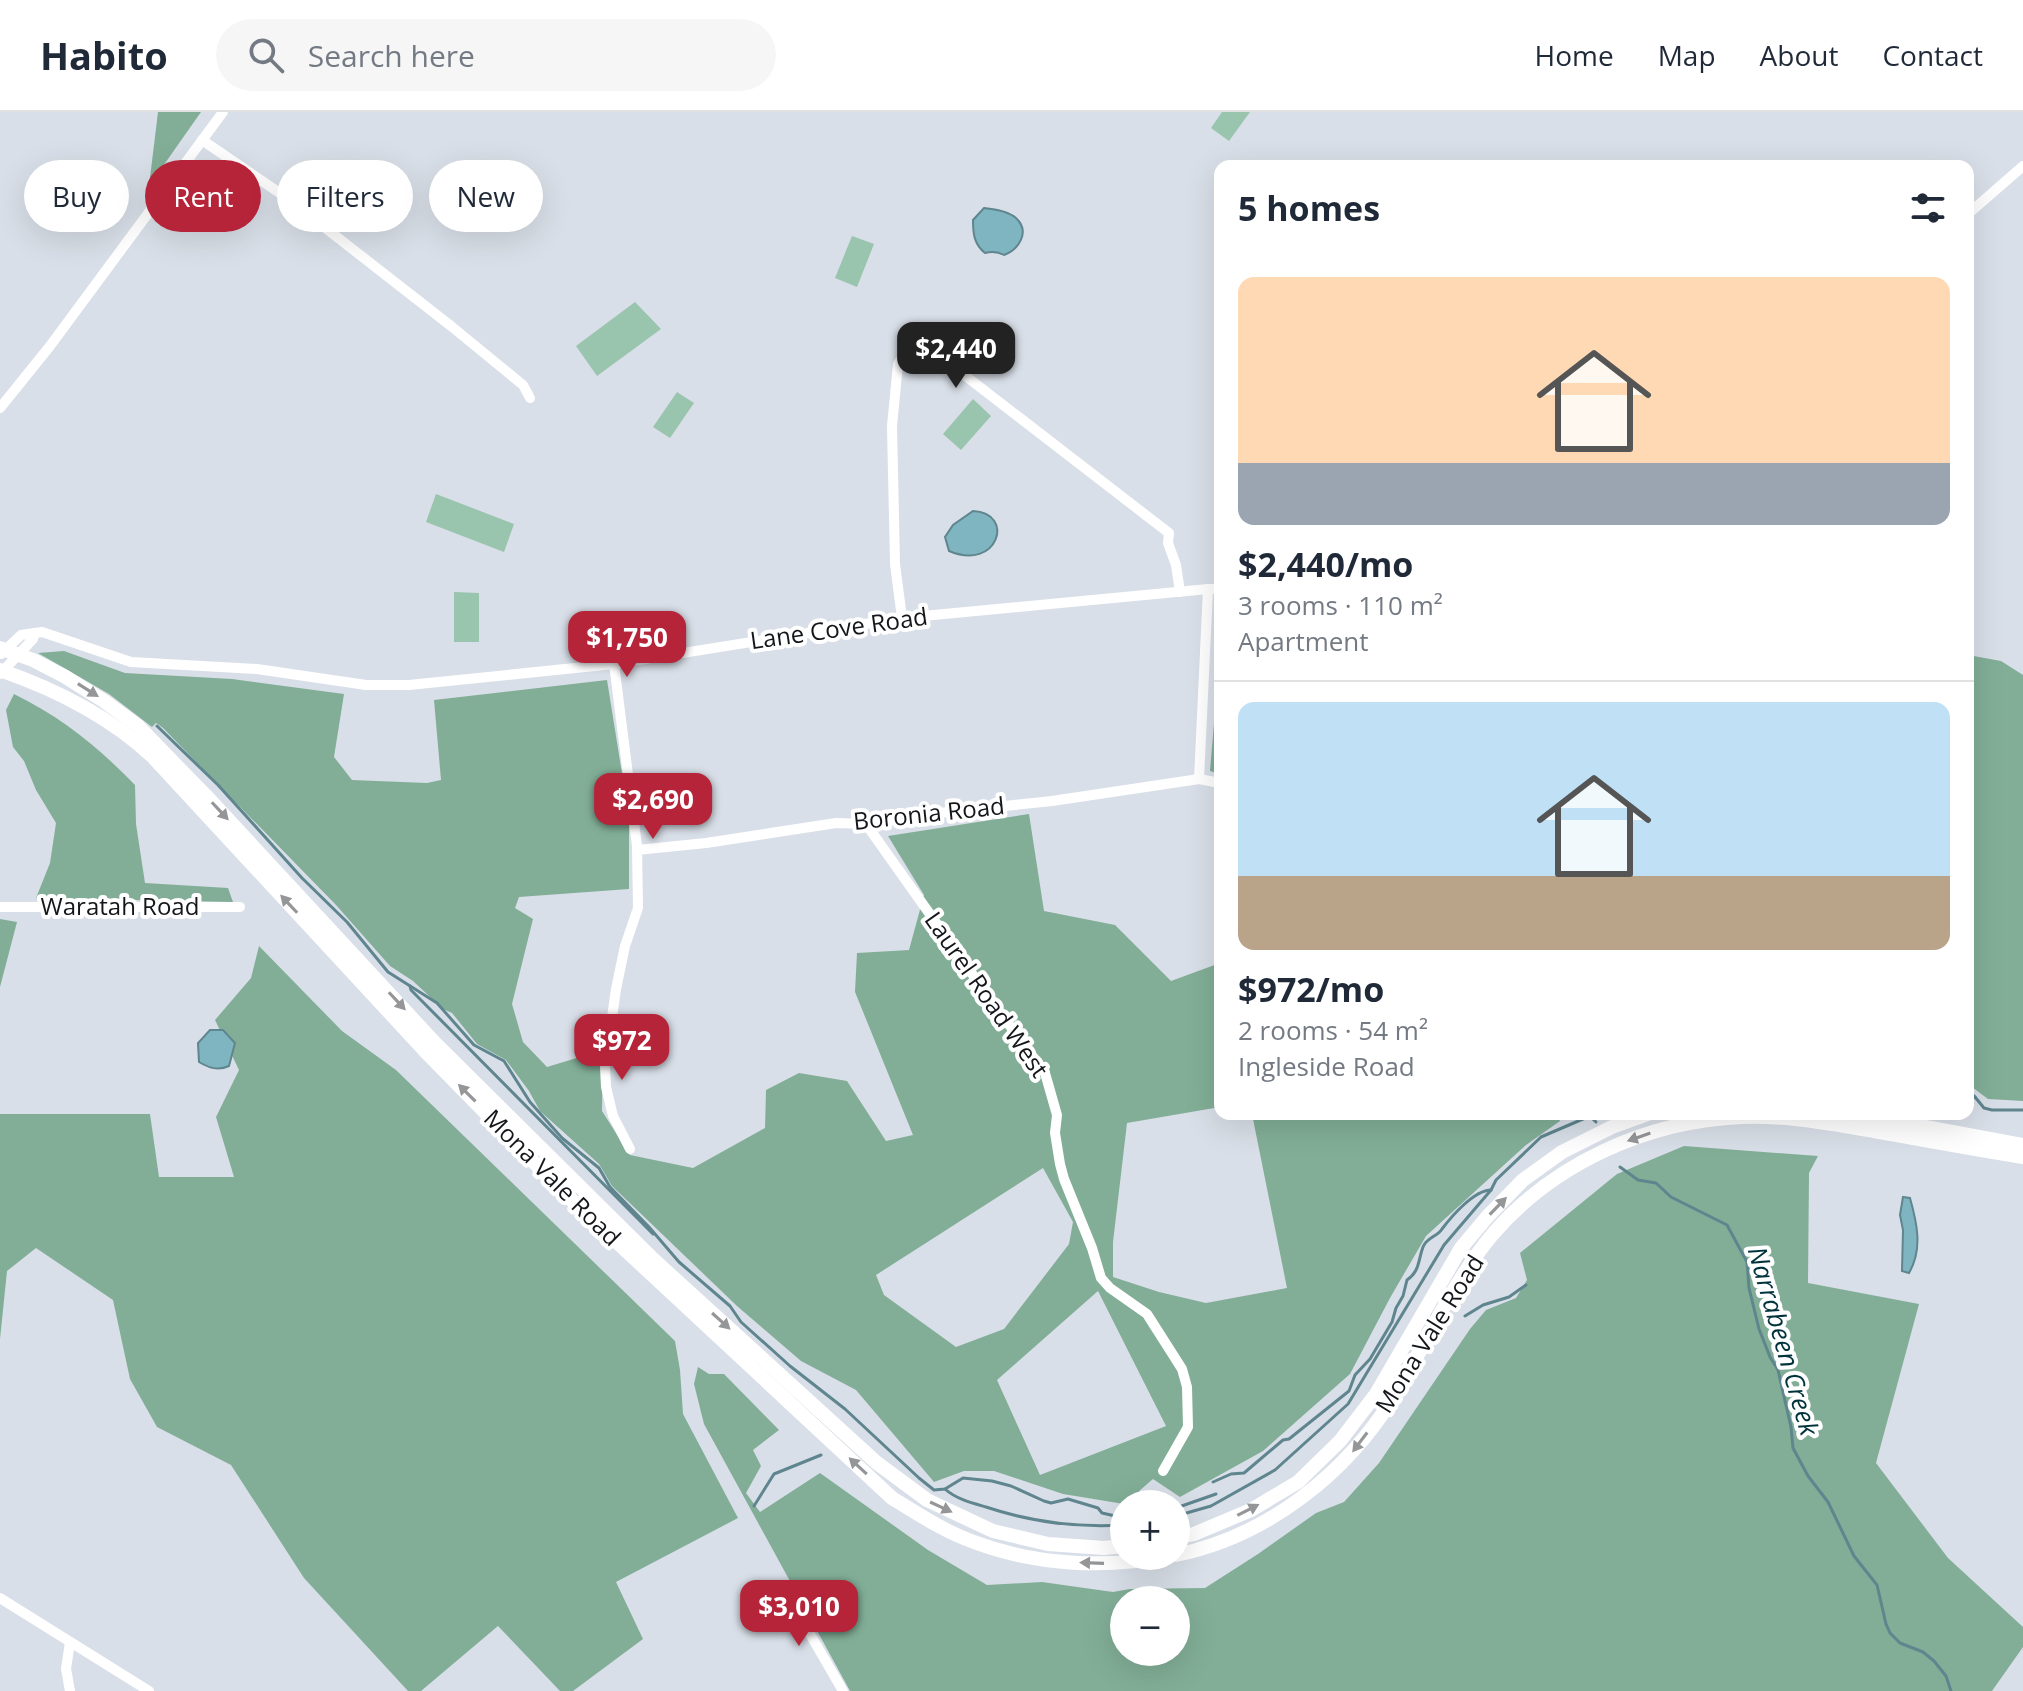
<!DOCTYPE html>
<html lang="en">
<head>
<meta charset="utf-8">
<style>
	:root { --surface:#fff; --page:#f6f6f7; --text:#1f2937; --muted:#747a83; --line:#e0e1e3; --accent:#b62439 }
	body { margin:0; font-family:"Open Sans",sans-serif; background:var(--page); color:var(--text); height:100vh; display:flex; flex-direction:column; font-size:30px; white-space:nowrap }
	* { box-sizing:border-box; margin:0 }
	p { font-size:26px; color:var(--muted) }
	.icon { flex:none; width:44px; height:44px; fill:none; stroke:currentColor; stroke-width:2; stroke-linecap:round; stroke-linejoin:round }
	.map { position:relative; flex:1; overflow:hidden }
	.side { position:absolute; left:1214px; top:48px; width:760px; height:960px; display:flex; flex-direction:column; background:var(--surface); border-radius:16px; box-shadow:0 8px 32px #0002 }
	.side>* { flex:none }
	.banner { position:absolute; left:24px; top:48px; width:760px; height:72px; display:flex; gap:16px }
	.buttons { position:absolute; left:1110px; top:1378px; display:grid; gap:16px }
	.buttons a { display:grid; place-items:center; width:80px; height:80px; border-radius:50%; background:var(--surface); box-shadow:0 8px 32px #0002; font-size:40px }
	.price { position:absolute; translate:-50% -68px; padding:0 18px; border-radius:16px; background:var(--accent); color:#fff; font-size:26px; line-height:52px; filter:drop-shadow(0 2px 4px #0008) }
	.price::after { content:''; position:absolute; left:50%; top:48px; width:24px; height:18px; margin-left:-12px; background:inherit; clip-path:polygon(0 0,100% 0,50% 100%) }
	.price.on { background:#222; color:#fff }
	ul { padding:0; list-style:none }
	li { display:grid; align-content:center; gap:16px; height:424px; padding:0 24px }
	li+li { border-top:2px solid var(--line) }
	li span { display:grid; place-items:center; height:248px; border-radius:16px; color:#555 }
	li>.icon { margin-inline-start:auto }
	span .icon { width:144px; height:144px; fill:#fffc; stroke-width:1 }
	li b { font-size:34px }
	h2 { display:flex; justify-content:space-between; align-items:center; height:96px; padding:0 24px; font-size:34px }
	.chip { padding:0 28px; border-radius:36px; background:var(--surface); box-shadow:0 8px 32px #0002; font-size:28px; line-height:72px }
	.chip.on { background:var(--accent); color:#fff }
	header { display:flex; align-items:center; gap:48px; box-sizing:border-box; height:112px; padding:0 40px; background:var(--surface); border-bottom:2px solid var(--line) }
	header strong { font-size:38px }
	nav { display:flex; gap:44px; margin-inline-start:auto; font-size:28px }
	.search { width:560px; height:72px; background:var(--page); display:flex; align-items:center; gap:20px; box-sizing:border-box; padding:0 28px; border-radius:44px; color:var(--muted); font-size:30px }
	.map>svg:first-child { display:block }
</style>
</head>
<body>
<header>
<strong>Habito</strong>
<div class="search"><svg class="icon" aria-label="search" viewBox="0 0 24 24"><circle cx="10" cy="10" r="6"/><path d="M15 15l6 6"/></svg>Search here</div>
<nav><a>Home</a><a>Map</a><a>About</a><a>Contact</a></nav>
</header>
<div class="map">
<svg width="2023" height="1579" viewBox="0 0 2023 1579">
	<rect width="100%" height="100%" fill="#d9dfe8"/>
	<!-- green -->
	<g fill="#99c4ad">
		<polygon points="1222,0 1250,0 1229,29 1211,16"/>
		<polygon points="852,124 874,132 857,175 835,166"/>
		<polygon points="635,190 661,217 597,264 576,234"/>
		<polygon points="677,280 694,291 670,326 653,315"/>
		<polygon points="973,287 991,304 961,338 943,322"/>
		<polygon points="436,382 514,412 504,440 426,410"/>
		<polygon points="454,480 479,481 479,530 454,530"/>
	</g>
	<!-- forest -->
	<g fill="#82ae97" fill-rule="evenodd">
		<polygon points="158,0 201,0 149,74"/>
		<path d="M64 539 125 561 232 567 344 582 334 645 352 668 427 671 441 668 434 588 607 568 629 705V777L519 785 515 796 533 807 512 892 523 930 547 955 603 938 602 999 630 1043 693 1056 765 1016 766 978 799 961 847 969 886 1029 913 1023 855 880 857 841 909 838 924 783 888 724 1029 702 1044 799 1115 813 1171 869 1220 851V995L1127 1011 1113 1130V1165L1159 1180 1206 1191 1287 1176 1252 1002H1557L1560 1009 1526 1033 1426 1124 1390 1186 1350 1262 1263 1339 1180 1385 1153 1367 1124 1392 1063 1382 994 1359H964L934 1370 856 1278 801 1249 737 1194 612 1074 599 1052 540 999 529 979 506 948 477 932 452 901 443 897 413 869 390 854 336 793 163 616 156 611 152 615 109 582 38 541ZM1043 1056 1073 1110 1069 1132 1004 1217 956 1235 884 1183 876 1163ZM1098 1179 1166 1314 1040 1363 997 1268Z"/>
		<polygon points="1220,540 1220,662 1210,659"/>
		<polygon points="1968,543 2001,549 2023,563 2023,989 1988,987 1968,972"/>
		<path d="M14 582C63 606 98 635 135 673L136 712 145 771 228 776 233 790 36 786 50 751 56 711 36 678 24 649 13 635 6 598Z"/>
		<polygon points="0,807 17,810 0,875"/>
		<polygon points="259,834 342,919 396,958 675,1229 680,1258 683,1302 738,1406 616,1470 643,1527 573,1579 560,1579 498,1514 421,1579 408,1579 304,1466 231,1353 157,1315 130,1267 113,1188 36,1136 7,1159 0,1227 0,1002 150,1002 159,1065 234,1065 216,1005 239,958 215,908 251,866"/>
		<path d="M1684 1034 1818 1044 1809 1061 1808 1171 1919 1192 1876 1351 1948 1446 2023 1515V1535L1992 1579H850L704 1312 694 1272 698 1255 709 1262H724L779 1318 753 1338 761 1354 746 1381 760 1400 820 1361 928 1438 987 1473 1042 1470 1113 1480 1130 1477 1205 1476 1258 1442 1316 1401 1344 1390 1379 1351 1470 1217 1486 1198 1516 1186 1527 1168 1520 1141 1617 1062ZM1124 1488H1176V1540H1124Z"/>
	</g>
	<!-- water -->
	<g fill="#7fb5c0" stroke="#5f858e" stroke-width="2">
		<path d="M984 96C994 97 1008 99 1016 106 1031 120 1018 138 1004 143 997 139 992 139 985 141 974 132 973 122 973 108Z"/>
		<path d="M973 399C1016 401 998 460 949 439L945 425 953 413Z"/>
		<path d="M210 918H223L235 931 229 954C218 959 209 956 199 950L198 931Z"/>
		<path d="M1903 1085 1910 1086C1917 1111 1923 1137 1909 1161L1902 1159 1903 1118 1900 1103Z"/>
	</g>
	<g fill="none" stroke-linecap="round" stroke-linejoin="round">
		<!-- stream -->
		<g stroke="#5f858e" stroke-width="3">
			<polyline points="157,614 218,673 302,766 347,810 388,860 437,891 474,933 504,949 530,990 562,1026 599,1056 610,1075 649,1115 679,1150 730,1194 741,1210 790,1254 845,1297 919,1366 934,1378 945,1377 963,1366 992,1369 1011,1374 1044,1389 1051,1391 1068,1387 1098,1396 1102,1401 1124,1406"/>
			<polyline points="410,874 411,878 653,1122"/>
			<polyline points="1968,978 1975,985"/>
			<polyline points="1968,989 1975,985 1984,996 1992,998 2023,998"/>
			<polyline points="1588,1002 1596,1010"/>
			<polyline points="1620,1055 1638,1068 1656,1071 1671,1085 1727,1113 1747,1150 1749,1176 1759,1217 1770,1245 1778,1258 1791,1315 1793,1336 1808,1364 1828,1390 1854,1444 1877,1473 1886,1512 1890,1521 1900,1531 1923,1540 1934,1549 1946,1564 1951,1579"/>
			<polyline points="1465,1204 1483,1193 1509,1185 1526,1173"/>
			<path d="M1213 1370 1231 1362 1244 1361 1283 1328 1289 1327 1349 1279 1355 1263 1370 1247 1392 1210 1396 1196 1403 1184 1407 1168C1420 1159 1418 1148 1423 1135 1427 1125 1437 1125 1442 1117 1451 1105 1474 1078 1491 1078"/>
			<path d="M945 1377C956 1387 972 1391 986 1395 1031 1410 1076 1416 1124 1413"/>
			<polyline points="1139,1381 1157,1392"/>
			<polyline points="754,1394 774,1362 821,1343"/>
			<polyline points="1176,1396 1216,1382"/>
			<polyline points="1176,1404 1211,1394 1275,1358 1348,1292 1444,1133 1491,1078 1496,1068 1541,1025 1590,1004"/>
		</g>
		<!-- minor -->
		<g stroke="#fff" stroke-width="10">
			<polyline points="202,28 287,86 451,214 523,273 530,286"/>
			<polyline points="1968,102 2023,54"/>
			<polyline points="0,296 50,234 223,0"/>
			<polyline points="902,506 895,452 892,314 898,252 910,234 928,235 1169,421 1168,431 1176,453 1180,480"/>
			<polyline points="1,542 21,523 42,520 131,550 257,557 366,573 409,573 614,552 902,506 1208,477 1220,477"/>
			<polyline points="614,552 637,734 638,796 625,834 616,877 605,955 606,975 613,1004 630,1037"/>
			<polyline points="0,562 33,527 34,521"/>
			<polyline points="1199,667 1208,477"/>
			<polyline points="866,712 990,887 1045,961 1057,1003 1055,1021 1060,1052 1064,1067 1092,1136 1101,1166 1110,1176 1147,1202 1182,1257 1187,1275 1188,1315 1163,1359"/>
			<polyline points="637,738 706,731 836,711 866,712 930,702 1052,689 1199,667 1220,671"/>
			<polyline points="0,795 240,795"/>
			<polyline points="784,1477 843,1579"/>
			<polyline points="0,1486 149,1579"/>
			<polyline points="70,1579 66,1557 70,1530"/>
		</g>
		<!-- highway -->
		<g stroke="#fff" stroke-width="14">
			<polyline points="0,536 33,548 64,564 104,589 138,614 211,689 435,931 653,1147 877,1351 927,1388 993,1419 1048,1432 1104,1436 1124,1434"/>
			<path d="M0 558C55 577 109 604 152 644L425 939 563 1080 892 1386C918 1402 945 1420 974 1430 1035 1453 1105 1457 1169 1444"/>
			<polyline points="1856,1002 2023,1033"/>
			<polyline points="1176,1426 1194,1422 1251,1398 1298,1370 1340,1329 1376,1282 1461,1136 1487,1105 1523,1068 1562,1040 1612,1015 1648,1002"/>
			<path d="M1176 1443C1268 1424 1346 1362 1395 1283 1427 1230 1452 1171 1492 1123 1554 1051 1647 1009 1742 1005 1786 1003 1831 1012 1874 1019 1924 1028 1973 1037 2023 1045"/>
		</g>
	</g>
	<!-- one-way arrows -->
	<defs><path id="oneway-solid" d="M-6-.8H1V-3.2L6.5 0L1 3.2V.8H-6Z" transform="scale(2)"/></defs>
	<g fill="#959698">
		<use href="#oneway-solid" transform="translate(88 578) rotate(32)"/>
		<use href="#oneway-solid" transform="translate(220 699) rotate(47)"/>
		<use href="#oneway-solid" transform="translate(289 792) rotate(-133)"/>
		<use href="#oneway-solid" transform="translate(397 889) rotate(47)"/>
		<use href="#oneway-solid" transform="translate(467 981) rotate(-135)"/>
		<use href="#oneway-solid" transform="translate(1639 1025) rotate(161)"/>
		<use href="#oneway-solid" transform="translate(1498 1094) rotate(-46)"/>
		<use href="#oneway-solid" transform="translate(721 1209) rotate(42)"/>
		<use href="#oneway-solid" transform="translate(1360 1330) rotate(127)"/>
		<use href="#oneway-solid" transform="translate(858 1354) rotate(-137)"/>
		<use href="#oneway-solid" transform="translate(941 1395) rotate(25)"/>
		<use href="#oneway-solid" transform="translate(1248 1398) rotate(-27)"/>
		<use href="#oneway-solid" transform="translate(1092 1451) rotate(-178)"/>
	</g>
	<g text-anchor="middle" stroke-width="8" stroke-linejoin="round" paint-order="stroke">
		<!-- street labels -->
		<g font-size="24" fill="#141619" stroke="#fff">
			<text transform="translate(839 517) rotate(-8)" y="8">Lane Cove Road</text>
			<text transform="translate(929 702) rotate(-6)" y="8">Boronia Road</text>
			<text x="120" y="803">Waratah Road</text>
			<text transform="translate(986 883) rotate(55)" y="8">Laurel Road West</text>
			<text transform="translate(552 1066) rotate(45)" y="8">Mona Vale Road</text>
			<text transform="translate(1430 1222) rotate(-58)" y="8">Mona Vale Road</text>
		</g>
		<!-- water labels -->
		<g font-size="26" font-style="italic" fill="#00333c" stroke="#fff">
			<text transform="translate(1783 1229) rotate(74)" y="9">Narrabeen Creek</text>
		</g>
	</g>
</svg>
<div class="buttons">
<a>+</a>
<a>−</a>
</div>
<b class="price on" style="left:956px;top:278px">$2,440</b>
<b class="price" style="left:627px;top:567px">$1,750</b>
<b class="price" style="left:653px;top:729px">$2,690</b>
<b class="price" style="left:622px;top:970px">$972</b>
<b class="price" style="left:799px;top:1536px">$3,010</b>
<div class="banner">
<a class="chip">Buy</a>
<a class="chip on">Rent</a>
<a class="chip">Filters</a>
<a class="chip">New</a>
</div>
<section class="side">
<h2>5 homes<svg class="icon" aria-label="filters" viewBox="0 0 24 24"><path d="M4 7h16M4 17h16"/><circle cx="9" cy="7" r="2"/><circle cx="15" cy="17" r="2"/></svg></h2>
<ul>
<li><span style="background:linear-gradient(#ffd9b3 75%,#9aa5b1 0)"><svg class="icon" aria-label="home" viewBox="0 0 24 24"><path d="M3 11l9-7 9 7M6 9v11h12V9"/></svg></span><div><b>$2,440/mo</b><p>3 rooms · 110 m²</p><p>Apartment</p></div></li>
<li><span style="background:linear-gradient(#bfe0f5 70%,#b9a48a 0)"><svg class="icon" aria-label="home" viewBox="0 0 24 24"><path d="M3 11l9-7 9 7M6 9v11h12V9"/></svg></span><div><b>$972/mo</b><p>2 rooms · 54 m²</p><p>Ingleside Road</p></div></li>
</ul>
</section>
</div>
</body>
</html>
